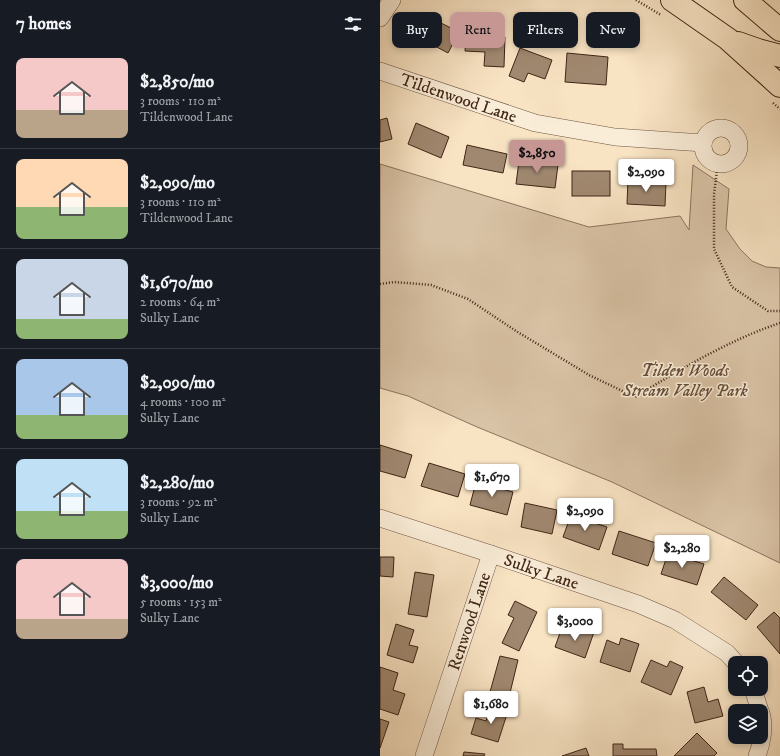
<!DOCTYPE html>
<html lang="en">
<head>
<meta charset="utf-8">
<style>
	:root { --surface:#171b24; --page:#20242c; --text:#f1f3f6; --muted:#9ea1a6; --line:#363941; --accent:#c59692 }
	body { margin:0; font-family:"IM FELL DW Pica",serif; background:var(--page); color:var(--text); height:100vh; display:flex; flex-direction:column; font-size:15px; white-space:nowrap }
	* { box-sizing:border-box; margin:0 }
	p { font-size:13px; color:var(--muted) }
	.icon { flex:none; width:22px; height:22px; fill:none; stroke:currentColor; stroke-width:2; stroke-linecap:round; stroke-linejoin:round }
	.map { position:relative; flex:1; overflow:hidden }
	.details { display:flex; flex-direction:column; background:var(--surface); width:380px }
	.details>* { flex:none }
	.guide { position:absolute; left:12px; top:12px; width:328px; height:36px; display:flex; gap:8px }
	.tools { position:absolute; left:348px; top:656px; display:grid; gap:8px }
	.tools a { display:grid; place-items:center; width:40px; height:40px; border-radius:8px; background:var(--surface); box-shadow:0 2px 6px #0003; font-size:20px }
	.price { position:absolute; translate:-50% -34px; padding:0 9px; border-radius:4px; background:#fff; color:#222; font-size:13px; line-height:26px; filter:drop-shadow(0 1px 2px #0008) }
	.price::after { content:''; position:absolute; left:50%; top:24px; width:12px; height:9px; margin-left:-6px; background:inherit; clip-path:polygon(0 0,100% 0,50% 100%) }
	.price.current { background:var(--accent); color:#111 }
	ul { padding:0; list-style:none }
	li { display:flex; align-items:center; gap:12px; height:100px; padding:0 16px }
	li+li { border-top:1px solid var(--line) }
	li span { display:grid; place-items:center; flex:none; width:112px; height:80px; border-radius:8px; color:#555 }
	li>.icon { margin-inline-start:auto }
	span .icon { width:48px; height:48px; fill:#fffc; stroke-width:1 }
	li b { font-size:17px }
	h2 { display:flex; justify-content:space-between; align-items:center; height:48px; padding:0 16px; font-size:17px }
	.tag { padding:0 14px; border-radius:8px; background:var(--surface); box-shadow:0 2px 6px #0003; font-size:14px; line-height:36px }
	.tag.current { background:var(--accent); color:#111 }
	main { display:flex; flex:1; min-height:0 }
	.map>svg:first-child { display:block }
</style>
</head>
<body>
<main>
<section class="details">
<h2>7 homes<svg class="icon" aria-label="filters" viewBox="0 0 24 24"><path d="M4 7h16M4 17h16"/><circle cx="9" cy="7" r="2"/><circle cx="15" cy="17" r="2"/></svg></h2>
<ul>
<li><span style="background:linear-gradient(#f6c9c9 65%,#b9a48a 0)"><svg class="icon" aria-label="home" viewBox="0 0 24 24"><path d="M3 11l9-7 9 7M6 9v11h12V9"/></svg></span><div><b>$2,850/mo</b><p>3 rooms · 110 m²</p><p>Tildenwood Lane</p></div></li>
<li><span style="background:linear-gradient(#ffd9b3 60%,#8fb573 0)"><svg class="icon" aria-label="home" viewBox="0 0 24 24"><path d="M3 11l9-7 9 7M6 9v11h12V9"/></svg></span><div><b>$2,090/mo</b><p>3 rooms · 110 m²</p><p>Tildenwood Lane</p></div></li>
<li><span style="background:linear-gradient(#c9d6e8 75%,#8fb573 0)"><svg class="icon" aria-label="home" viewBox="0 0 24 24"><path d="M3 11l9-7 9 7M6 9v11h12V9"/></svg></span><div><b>$1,670/mo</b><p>2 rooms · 64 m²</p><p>Sulky Lane</p></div></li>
<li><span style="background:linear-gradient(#a9c7e8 70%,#8fb573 0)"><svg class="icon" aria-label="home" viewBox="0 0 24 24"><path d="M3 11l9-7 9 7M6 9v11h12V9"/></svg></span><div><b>$2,090/mo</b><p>4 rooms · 100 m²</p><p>Sulky Lane</p></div></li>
<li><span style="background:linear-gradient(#bfe0f5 65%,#8fb573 0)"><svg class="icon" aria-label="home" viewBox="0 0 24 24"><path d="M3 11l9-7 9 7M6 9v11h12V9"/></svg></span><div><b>$2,280/mo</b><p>3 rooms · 92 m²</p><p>Sulky Lane</p></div></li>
<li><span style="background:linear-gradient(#f6c9c9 75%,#b9a48a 0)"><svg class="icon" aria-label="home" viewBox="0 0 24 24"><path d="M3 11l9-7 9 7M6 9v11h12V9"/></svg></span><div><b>$3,000/mo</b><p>5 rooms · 153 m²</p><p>Sulky Lane</p></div></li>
</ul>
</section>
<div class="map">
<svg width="400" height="756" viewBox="0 0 400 756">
	<rect width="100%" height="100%" fill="#f8e3c3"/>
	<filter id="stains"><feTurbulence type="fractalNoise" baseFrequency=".005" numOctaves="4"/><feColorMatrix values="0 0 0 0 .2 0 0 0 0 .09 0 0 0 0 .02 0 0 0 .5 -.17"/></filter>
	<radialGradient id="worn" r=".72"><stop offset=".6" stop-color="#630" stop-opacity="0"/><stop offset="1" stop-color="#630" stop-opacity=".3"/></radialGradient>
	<!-- green -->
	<polygon fill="#d9c3a6" stroke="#8c745e" points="0,164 209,227 300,216 309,230 313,165 349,189 346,229 360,249 372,261 386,267 400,268 400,563 232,482 97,427 28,396 0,388"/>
	<!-- building -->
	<g fill="#a08870" stroke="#402516">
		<polygon points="47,16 79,32 68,53 36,36"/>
		<polygon points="86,35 125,37 124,67 104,66 105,52 85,51"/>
		<polygon points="140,48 172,60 165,79 148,73 144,82 129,76"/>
		<polygon points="187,53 228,57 226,85 185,82"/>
		<polygon points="7,118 12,139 0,142 0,120"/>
		<polygon points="36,123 69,137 61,158 28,144"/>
		<polygon points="87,145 127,154 123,173 83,165"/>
		<polygon points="139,161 178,165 175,188 136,184"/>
		<rect x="192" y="171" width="38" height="25"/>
		<polygon points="248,180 286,182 285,206 247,204"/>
		<polygon points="0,445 32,455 25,478 0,471"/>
		<polygon points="49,463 85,474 78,497 41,486"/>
		<polygon points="96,482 133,492 127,515 90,505"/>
		<polygon points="145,503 177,510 172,534 141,527"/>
		<polygon points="191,515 227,527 219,550 183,537"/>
		<polygon points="239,531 276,543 268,566 232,554"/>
		<polygon points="288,553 324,564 317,585 281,574"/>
		<polygon points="0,557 14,557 13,577 0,576"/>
		<polygon points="35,572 54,575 47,617 28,614"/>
		<polygon points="344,577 378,605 366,620 331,592"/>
		<polygon points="135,601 157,612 139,651 122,643 134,618 128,615"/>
		<polygon points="394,612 400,618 400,654 377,627"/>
		<polygon points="16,624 34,630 29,645 38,647 33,663 7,655"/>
		<polygon points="199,626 214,632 205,658 175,647 181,630 196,634"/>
		<polygon points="241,638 259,644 250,672 220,662 227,640 239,645"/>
		<polygon points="120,656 138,660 129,697 110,692"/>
		<polygon points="271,660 287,667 290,661 303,667 291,695 261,682"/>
		<polygon points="0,667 18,673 13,690 25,694 18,715 0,709"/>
		<polygon points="324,687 328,702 338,699 343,716 315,723 307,692"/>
		<polygon points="111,705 128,711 118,742 91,734 96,718 106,721"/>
		<polygon points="0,719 9,722 0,748"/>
		<polygon points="317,733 337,753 334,756 294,756"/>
		<polygon points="233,744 243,744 243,749 276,749 277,756 233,756"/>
		<polygon points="206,748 209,756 182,756"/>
		<polygon points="84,752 105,754 104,756 83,756"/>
	</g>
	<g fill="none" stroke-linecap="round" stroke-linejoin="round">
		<defs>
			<g id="minor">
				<polyline points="0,18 12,0"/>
				<path id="s1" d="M0 71 155 123 235 137 323 143"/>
				<circle cx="341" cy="146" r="18"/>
				<path id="s2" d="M0 518 111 554 258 604 295 620 347 653 356 663"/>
				<polyline points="373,689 380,711"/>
				<path id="s3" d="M44 756 111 554"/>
				<path d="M377 756C382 743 385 726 381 713"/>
			</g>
			<g id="major">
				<polyline points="292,0 348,39 400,86"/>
				<polyline points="365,0 400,30"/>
				<polyline points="358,43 378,50 400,56"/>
			</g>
		</defs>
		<!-- minor casing -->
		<use href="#minor" stroke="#6e5441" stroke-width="18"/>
		<!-- major casing -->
		<use href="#major" stroke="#402516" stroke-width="24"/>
		<!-- path -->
		<g stroke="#402516" stroke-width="2.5" stroke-dasharray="1 2" stroke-linecap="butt">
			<polyline points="256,0 281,15"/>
			<polyline points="393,103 400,109"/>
			<polyline points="338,163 334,194 334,249 352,287 388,311 400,311"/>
			<path d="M0 284 14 282 51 285 88 299 136 331 209 375 255 397C301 369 349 340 400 323"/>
		</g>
		<!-- minor -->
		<use href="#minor" stroke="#faedd8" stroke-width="17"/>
		<!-- major -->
		<use href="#major" stroke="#f8e3c3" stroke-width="22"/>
	</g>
	<g text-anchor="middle" stroke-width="3" stroke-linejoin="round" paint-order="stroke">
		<!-- street labels -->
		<g font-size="17" fill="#402516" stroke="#faedd8">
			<text dy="6" stroke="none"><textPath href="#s1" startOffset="83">Tildenwood Lane</textPath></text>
			<text dy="6" stroke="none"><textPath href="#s2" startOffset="170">Sulky Lane</textPath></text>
			<text dy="6" stroke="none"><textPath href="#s3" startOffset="142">Renwood Lane</textPath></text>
		</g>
		<!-- park labels -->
		<g font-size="17" font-style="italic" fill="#664c3a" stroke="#faedd8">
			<text x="305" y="376">Tilden Woods<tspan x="305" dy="20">Stream Valley Park</tspan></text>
		</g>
	</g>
	<rect width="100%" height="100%" filter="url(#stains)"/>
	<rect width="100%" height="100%" fill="url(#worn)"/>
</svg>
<div class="tools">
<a><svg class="icon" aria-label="locate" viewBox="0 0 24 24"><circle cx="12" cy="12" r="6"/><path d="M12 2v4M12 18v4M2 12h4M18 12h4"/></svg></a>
<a><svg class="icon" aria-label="layers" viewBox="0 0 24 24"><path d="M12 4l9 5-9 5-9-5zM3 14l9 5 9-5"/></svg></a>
</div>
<b class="price current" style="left:157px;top:174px">$2,850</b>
<b class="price" style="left:266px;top:193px">$2,090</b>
<b class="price" style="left:112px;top:498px">$1,670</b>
<b class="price" style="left:205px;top:532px">$2,090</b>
<b class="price" style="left:302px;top:569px">$2,280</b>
<b class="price" style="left:195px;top:642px">$3,000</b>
<b class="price" style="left:111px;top:725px">$1,680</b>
<div class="guide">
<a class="tag">Buy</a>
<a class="tag current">Rent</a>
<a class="tag">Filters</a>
<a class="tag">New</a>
</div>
</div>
</main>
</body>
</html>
